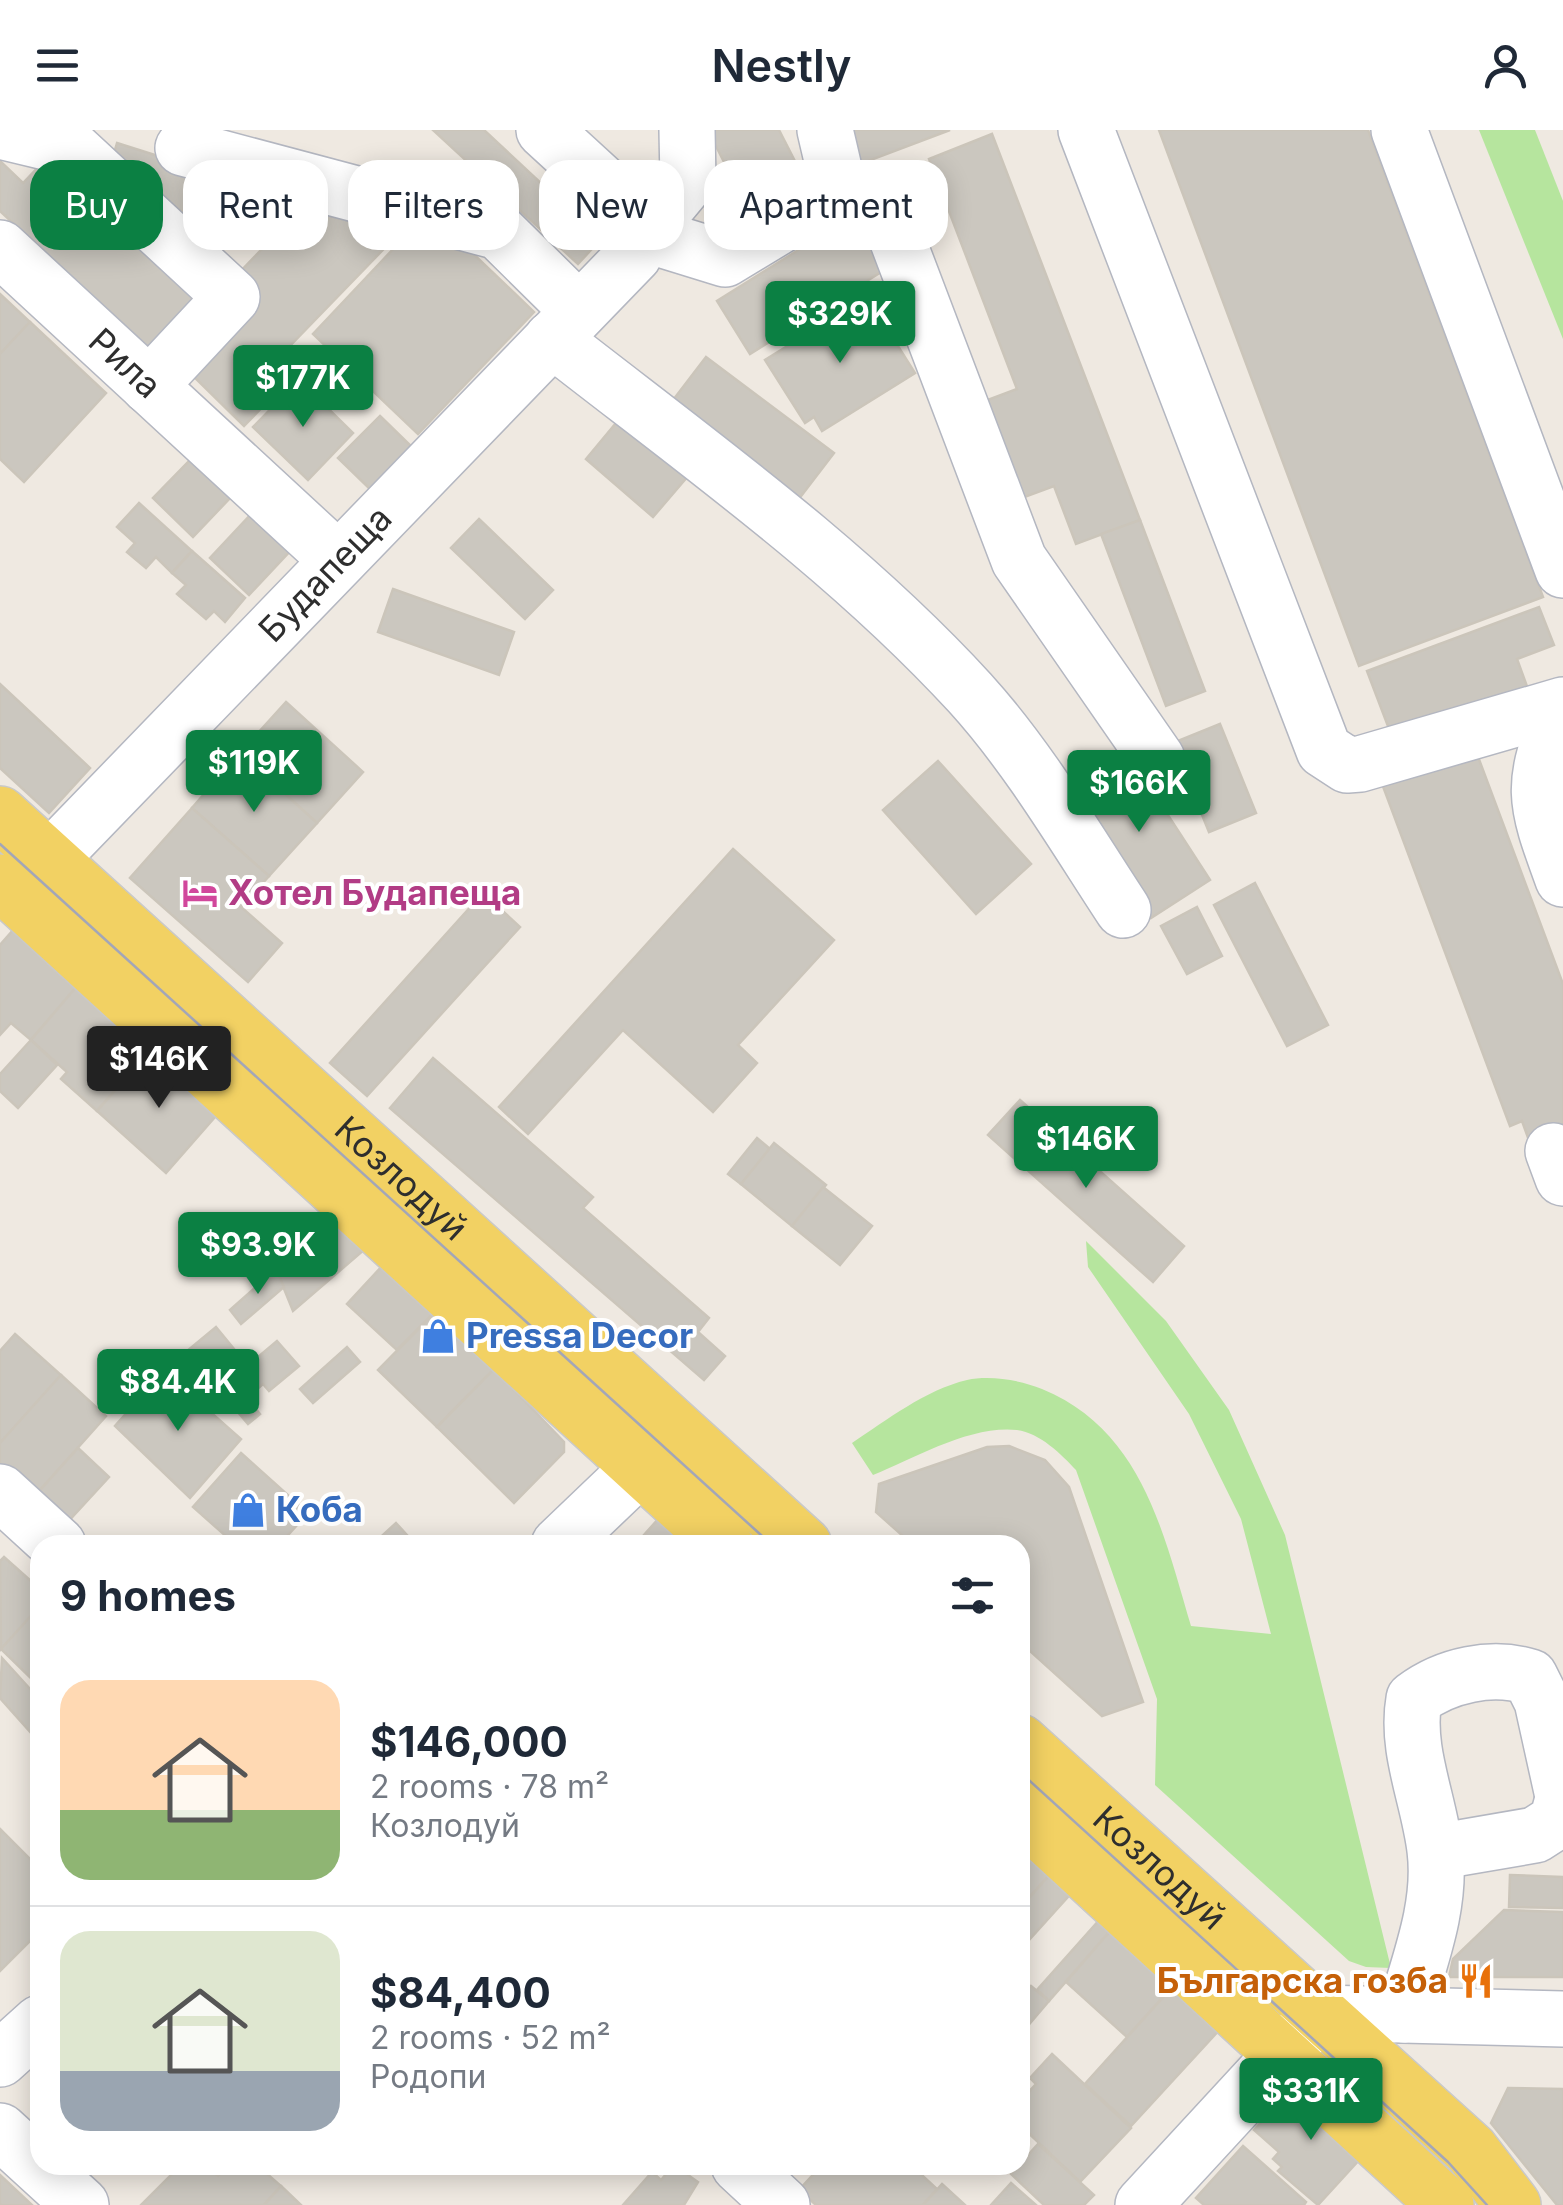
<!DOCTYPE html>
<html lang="en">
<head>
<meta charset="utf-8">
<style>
	:root { --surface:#fff; --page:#f2f2f3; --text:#1f2937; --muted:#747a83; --line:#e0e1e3; --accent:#0b8043 }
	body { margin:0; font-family:Inter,sans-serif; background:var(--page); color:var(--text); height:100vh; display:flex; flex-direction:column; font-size:38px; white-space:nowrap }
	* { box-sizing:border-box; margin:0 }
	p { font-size:32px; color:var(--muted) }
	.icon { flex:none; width:55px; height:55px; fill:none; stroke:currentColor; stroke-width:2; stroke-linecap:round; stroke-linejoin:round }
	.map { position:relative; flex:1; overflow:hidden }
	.details { position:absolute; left:30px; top:1405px; width:1000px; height:640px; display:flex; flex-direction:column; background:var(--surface); border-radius:30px; box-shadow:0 5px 25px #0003 }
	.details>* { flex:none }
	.top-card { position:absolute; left:30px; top:30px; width:1000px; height:90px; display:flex; gap:20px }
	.price { position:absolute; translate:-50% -85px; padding:0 22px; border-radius:10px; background:var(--accent); color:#fff; font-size:32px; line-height:65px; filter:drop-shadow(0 2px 5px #0008) }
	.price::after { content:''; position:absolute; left:50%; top:60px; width:30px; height:22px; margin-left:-15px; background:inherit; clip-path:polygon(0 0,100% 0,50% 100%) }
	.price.on { background:#222; color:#fff }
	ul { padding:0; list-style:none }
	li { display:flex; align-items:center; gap:30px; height:250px; padding:0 30px }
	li+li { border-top:2px solid var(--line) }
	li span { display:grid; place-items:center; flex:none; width:280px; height:200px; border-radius:30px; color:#555 }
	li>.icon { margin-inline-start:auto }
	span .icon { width:120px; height:120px; fill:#fffc; stroke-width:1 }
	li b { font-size:42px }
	h2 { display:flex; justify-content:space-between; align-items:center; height:120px; padding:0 30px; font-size:42px }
	.chip { padding:0 35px; border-radius:30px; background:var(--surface); box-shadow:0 5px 25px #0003; font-size:35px; line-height:90px }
	.chip.on { background:var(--accent); color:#fff }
	header { display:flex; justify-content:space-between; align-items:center; height:130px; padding:0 30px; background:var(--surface); font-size:45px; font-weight:600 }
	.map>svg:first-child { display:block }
</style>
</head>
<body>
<header><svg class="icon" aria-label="menu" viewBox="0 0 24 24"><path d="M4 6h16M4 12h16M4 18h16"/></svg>Nestly<svg class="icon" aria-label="person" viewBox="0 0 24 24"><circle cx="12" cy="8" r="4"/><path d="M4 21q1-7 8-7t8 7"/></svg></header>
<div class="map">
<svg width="1563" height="2075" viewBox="0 0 1563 2075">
	<rect width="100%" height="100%" fill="#efe9e1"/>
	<!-- green -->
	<g fill="#b6e59e">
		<polygon points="1479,0 1535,0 1563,71 1563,209"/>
		<path d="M1086 1111 1166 1191 1229 1280 1285 1405 1391 1838 1366 1837 1349 1831 1155 1655 1157 1569 1076 1340C1061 1324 1040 1303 1017 1300 970 1295 915 1328 873 1345L852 1313C887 1290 925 1260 967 1250 990 1245 1020 1250 1042 1259 1142 1300 1163 1402 1191 1496L1271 1504 1241 1389 1189 1284 1088 1137Z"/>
	</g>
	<!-- building -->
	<g fill="#cbc7bf" stroke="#cbc5ba" stroke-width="2.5">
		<polygon points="433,0 484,0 601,109 578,134"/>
		<polygon points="708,0 779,0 803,47 746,76"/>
		<polygon points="842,0 950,0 855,36"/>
		<polygon points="1159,0 1368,0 1543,467 1359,536"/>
		<polygon points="992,4 1140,390 1076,414 1054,356 1022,368 985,271 1017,259 929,29"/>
		<polygon points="117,13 272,62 259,105 153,72 111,34"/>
		<polygon points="45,30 204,158 148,219 0,81 0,31 23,53"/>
		<polygon points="307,72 405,97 287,219 303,235 244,296 186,239 259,164 238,144"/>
		<polygon points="856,84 889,137 750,224 717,171"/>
		<polygon points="413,98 463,114 534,182 418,304 313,204"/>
		<polygon points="0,164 30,192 0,224"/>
		<polygon points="867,167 915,243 822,301 814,287 805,293 765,230"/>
		<polygon points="30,192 106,263 24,352 0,329 0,224"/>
		<polygon points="706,227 834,323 795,374 667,278"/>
		<polygon points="299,250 353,303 308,350 253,297"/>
		<polygon points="380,286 414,319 373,362 338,328"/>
		<polygon points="621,287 689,345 653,387 586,329"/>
		<polygon points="191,329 231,367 193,407 153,368"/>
		<polygon points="139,373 192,421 172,443 156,427 146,438 127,422 135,413 117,397"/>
		<polygon points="254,381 293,418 249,465 210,428"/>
		<polygon points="479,389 553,460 525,489 451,418"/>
		<polygon points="1140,390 1205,561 1166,576 1101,404"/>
		<polygon points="192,421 245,468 225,492 214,481 206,489 177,464 186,455 172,443"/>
		<polygon points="393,459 514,502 499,545 378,502"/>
		<polygon points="1539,477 1554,515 1517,529 1529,562 1394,612 1367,541"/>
		<polygon points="0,554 90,638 49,683 0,638"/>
		<polygon points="286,572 363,642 317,693 240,623"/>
		<polygon points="1220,594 1256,683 1209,702 1173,613"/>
		<polygon points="1474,616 1563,854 1563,1000 1530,1013 1522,991 1510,996 1381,651"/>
		<polygon points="1127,622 1210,750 1151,788 1068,660"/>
		<polygon points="240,623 317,693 269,746 192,678"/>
		<polygon points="938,631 1031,734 976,784 883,680"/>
		<polygon points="192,678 269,746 241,777 282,813 248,852 130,748"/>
		<polygon points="733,719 834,810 738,915 757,933 713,982 623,900 528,1004 499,977"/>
		<polygon points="1255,753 1328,895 1287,916 1214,775"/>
		<polygon points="483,763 520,797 367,966 330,933"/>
		<polygon points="1197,777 1222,826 1187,844 1161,796"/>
		<polygon points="14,799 78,855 31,910 11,893 0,905 0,815"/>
		<polygon points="78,855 152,919 97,981 61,949 67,942 31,910"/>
		<polygon points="31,910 57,935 18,978 0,961 0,944"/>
		<polygon points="152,919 221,980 166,1043 97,981"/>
		<polygon points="433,928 593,1067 583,1078 709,1188 698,1202 725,1226 704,1250 390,978"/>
		<polygon points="1020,970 1184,1116 1153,1152 988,1005"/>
		<polygon points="757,1008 770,1019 741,1054 728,1044"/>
		<polygon points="774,1013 826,1055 792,1096 741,1054"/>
		<polygon points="823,1057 872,1096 840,1135 792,1096"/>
		<polygon points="333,1087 365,1119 293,1181 276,1139"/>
		<polygon points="384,1134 436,1181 397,1220 347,1174"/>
		<polygon points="276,1139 284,1157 241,1194 230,1180"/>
		<polygon points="436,1181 494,1239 437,1297 378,1240"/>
		<polygon points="216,1197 248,1236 219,1260 186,1222"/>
		<polygon points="15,1204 61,1245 0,1313 0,1221"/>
		<polygon points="277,1211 299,1236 269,1261 263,1254 247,1268 260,1284 248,1294 219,1260"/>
		<polygon points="347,1217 360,1232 313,1273 300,1259"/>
		<polygon points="494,1239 564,1312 564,1322 514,1373 437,1297"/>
		<polygon points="164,1241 241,1309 190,1368 115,1296"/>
		<polygon points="61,1245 106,1286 33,1368 0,1338 0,1313"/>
		<polygon points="1009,1316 1045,1330 1069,1357 1143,1572 1102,1586 1020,1512 1020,1415 913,1415 876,1382 879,1354 987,1317"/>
		<polygon points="78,1318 109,1347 64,1396 33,1368"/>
		<polygon points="241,1323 308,1383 279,1415 236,1415 193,1377"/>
		<polygon points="660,1387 691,1415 635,1415"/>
		<polygon points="396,1393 416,1415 372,1415"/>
		<polygon points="4,1427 40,1459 40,1476 1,1519 0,1431"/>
		<polygon points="40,1476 40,1557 1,1519"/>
		<polygon points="2,1528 40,1570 40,1597 32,1604 0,1568"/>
		<polygon points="0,1699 40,1739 40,1801 0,1841"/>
		<polygon points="1020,1709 1054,1740 1020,1778"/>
		<polygon points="1054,1740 1075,1759 1020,1820 1020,1778"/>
		<polygon points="1510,1745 1563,1747 1563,1778 1509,1777"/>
		<polygon points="1504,1780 1563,1782 1563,1847 1449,1847 1453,1829"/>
		<polygon points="1101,1788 1112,1799 1049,1871 1037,1860"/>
		<polygon points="1112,1799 1175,1854 1127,1907 1066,1852"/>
		<polygon points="1175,1854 1222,1897 1131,1996 1085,1954"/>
		<polygon points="1031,1856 1049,1871 1020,1905 1020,1869"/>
		<polygon points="1052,1924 1131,1998 1080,2052 1020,1995 1020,1971 1036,1954 1030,1948"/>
		<polygon points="1298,1952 1370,2018 1318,2075 1278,2041 1282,2037 1273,2029 1279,2022 1254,2000"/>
		<polygon points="1508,1958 1563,1959 1563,2075 1557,2075 1491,1993"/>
		<polygon points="1038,2014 1094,2065 1084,2075 1044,2075 1011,2044"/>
		<polygon points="1243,2016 1306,2072 1304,2075 1204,2075 1196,2068"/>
		<polygon points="181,2035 207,2036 218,2046 229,2035 257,2035 281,2056 264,2075 141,2075"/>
		<polygon points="674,2035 698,2052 684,2075 623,2075 652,2042 661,2050"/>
		<polygon points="822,2035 911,2035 937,2059 923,2075 816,2075 799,2060"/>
		<polygon points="0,2045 32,2075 0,2075"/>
		<polygon points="1011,2053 1036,2075 991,2075"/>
		<polygon points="942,2054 965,2075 923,2075"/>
		<polygon points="281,2056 301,2075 264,2075"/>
	</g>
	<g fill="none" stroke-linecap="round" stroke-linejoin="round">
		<defs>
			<g id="minor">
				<polyline points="544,0 628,77 644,104"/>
				<polyline points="825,0 839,60"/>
				<polyline points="1086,0 1324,620 1347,635 1360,634 1563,575"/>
				<polyline points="1399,0 1563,440"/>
				<polyline points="0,1 71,18 232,167 149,256"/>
				<polyline points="183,18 499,102 579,181"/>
				<polyline points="644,104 725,129 839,60 885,77 1019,430 1157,629"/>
				<path id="s1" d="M0 118 338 430"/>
				<path d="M552 209C695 321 846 428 970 563 1029 628 1075 707 1123 780"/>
				<path d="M1563 576C1529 655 1534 670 1563 749"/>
				<path id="s2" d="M16 764 634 125 644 104 688 51 687 0"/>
				<polyline points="1553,1021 1563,1048"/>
				<polyline points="0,1362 58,1415"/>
				<polyline points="559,1415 673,1306"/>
				<polyline points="1436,1722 1535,1705 1557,1691 1563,1669"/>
				<path d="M1404 1885C1419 1832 1442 1776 1435 1720 1429 1669 1405 1620 1414 1569 1446 1545 1492 1535 1530 1547L1542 1571 1563 1666"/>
				<polyline points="0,1929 40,1893"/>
				<polyline points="0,2001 81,2075"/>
				<polyline points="739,2035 782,2075"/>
				<polyline points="1143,2075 1320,1883 1563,1889"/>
			</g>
			<g id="major">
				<path id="s3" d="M0 684 804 1415"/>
				<polyline points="0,752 725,1415"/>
				<path id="s4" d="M1020 1612 1471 2020 1513 2075"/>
				<polyline points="1020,1683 1446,2075"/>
			</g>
		</defs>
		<!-- minor casing -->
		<use href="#minor" stroke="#b4b7c1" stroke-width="58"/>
		<!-- major casing -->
		<use href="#major" stroke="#c9c9c9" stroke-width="58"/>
		<!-- minor -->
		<use href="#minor" stroke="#fff" stroke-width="55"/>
		<!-- major -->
		<use href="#major" stroke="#f2d163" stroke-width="55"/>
		<!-- tram -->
		<g stroke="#a3a6b8" stroke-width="2.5">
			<polyline points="0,714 772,1415"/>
			<polyline points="1020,1642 1448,2032 1487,2075"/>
		</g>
	</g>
	<!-- icons -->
	<defs>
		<symbol id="hotel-bare" viewBox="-9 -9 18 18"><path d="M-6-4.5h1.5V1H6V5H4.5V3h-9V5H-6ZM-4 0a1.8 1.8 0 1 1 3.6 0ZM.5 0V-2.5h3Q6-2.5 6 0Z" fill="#d1479c" stroke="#fff" stroke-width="2.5" paint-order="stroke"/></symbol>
		<symbol id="shop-bare" viewBox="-9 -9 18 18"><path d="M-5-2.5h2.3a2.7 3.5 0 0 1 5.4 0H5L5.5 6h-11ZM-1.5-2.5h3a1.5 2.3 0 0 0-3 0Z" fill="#3f7fe0" stroke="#fff" stroke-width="2.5" paint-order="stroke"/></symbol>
		<symbol id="restaurant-bare" viewBox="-9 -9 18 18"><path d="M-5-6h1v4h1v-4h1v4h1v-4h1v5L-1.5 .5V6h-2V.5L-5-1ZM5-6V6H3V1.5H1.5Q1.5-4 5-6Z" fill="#e8710a" stroke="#fff" stroke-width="2.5" paint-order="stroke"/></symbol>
	</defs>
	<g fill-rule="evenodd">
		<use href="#hotel-bare" x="175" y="738" width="50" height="50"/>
		<use href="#shop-bare" x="413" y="1181" width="50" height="50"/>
		<use href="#shop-bare" x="223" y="1355" width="50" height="50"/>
		<use href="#restaurant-bare" x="1451" y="1826" width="50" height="50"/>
	</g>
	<g text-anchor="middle" stroke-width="8" stroke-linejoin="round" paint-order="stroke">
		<!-- street labels -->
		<g font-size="35" fill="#2e2e2e" stroke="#fff">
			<text dy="12" stroke="none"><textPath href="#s1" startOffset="170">Рила</textPath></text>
			<text dy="12" stroke="none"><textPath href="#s2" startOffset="445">Будапеща</textPath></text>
			<text dy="12" stroke="none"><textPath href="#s3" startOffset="542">Козлодуй</textPath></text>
			<text dy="12" stroke="none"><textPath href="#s4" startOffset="188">Козлодуй</textPath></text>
		</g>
		<!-- hotel labels -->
		<g font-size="35" font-weight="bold" fill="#b23c85" stroke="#fff" text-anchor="start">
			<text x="228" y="775">Хотел Будапеща</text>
		</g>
		<!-- shop labels -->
		<g font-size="35" font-weight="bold" fill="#366cbe" stroke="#fff" text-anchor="start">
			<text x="466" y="1218">Pressa Decor</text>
			<text x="276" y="1392">Коба</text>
		</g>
		<!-- food labels -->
		<g font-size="35" font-weight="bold" fill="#c56008" stroke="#fff" text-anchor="end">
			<text x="1448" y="1863">Българска гозба</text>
		</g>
	</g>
</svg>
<b class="price" style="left:840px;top:236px">$329K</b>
<b class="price" style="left:303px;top:300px">$177K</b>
<b class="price" style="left:254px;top:685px">$119K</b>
<b class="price" style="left:1139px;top:705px">$166K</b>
<b class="price on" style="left:159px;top:981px">$146K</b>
<b class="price" style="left:1086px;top:1061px">$146K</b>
<b class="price" style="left:258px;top:1167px">$93.9K</b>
<b class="price" style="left:178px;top:1304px">$84.4K</b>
<b class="price" style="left:1311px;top:2013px">$331K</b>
<div class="top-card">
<a class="chip on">Buy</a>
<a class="chip">Rent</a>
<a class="chip">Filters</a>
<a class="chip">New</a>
<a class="chip">Apartment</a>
</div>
<section class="details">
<h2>9 homes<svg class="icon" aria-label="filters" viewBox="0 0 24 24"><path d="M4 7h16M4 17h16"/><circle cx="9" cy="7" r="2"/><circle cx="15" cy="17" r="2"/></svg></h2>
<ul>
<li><span style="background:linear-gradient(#ffd9b3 65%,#8fb573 0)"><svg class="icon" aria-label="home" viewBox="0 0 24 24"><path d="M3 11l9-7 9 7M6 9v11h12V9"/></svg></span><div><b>$146,000</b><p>2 rooms · 78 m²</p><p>Козлодуй</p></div></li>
<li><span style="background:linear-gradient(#dfe7d0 70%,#9aa5b1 0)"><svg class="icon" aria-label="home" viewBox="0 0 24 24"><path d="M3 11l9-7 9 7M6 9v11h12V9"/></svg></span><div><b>$84,400</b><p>2 rooms · 52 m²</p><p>Родопи</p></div></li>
</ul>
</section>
</div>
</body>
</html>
